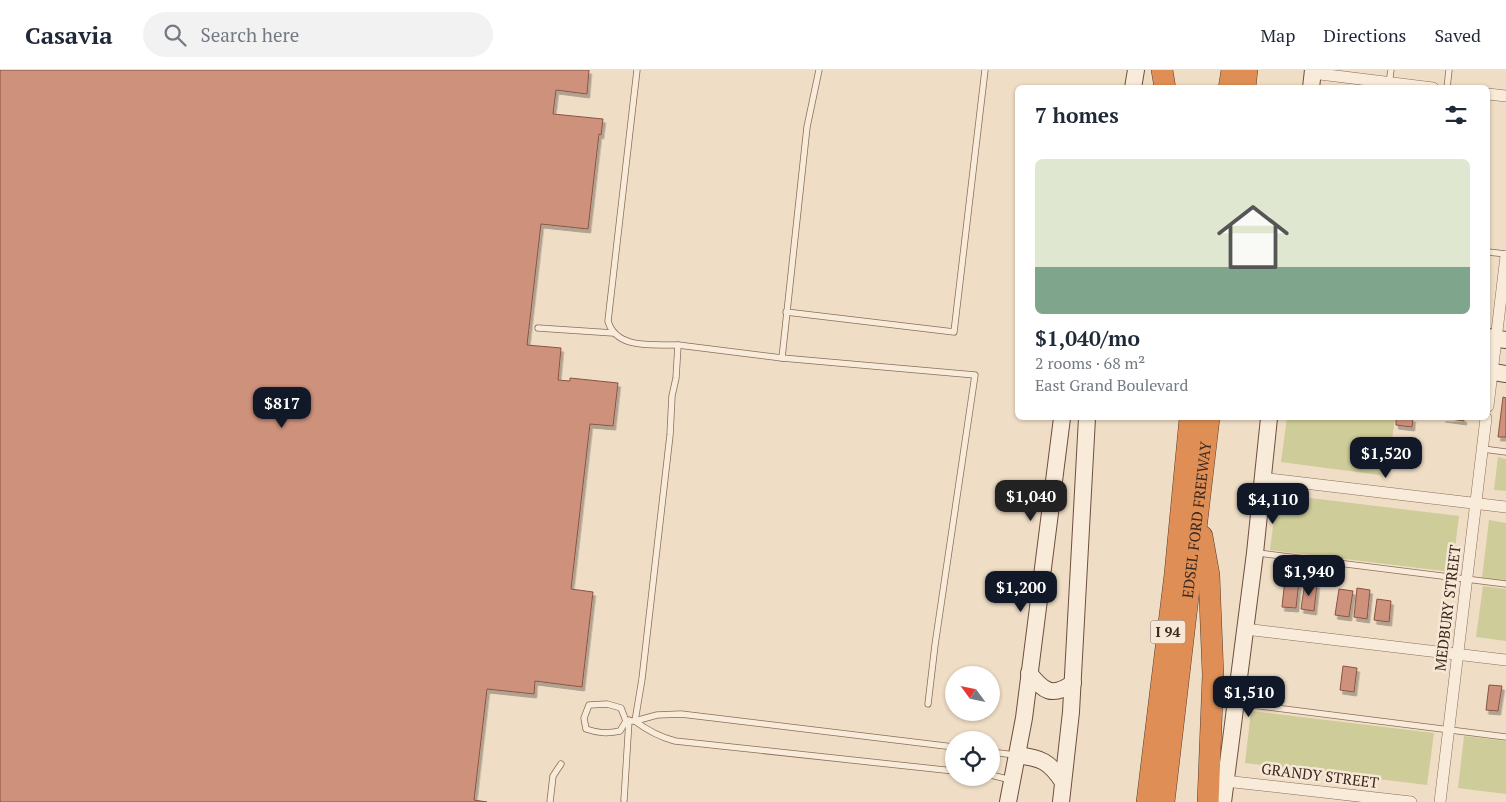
<!DOCTYPE html>
<html lang="en">
<head>
<meta charset="utf-8">
<style>
	:root { --surface:#fff; --page:#f2f2f3; --text:#1f2937; --muted:#747a83; --line:#e0e1e3; --accent:#111827 }
	body { margin:0; font-family:"PT Serif",serif; background:var(--page); color:var(--text); height:100vh; display:flex; flex-direction:column; font-size:19px; white-space:nowrap }
	* { box-sizing:border-box; margin:0 }
	p { font-size:16px; color:var(--muted) }
	.icon { flex:none; width:28px; height:28px; fill:none; stroke:currentColor; stroke-width:2; stroke-linecap:round; stroke-linejoin:round }
	.map { position:relative; flex:1; overflow:hidden }
	.side { position:absolute; left:1015px; top:15px; width:475px; height:335px; display:flex; flex-direction:column; background:var(--surface); border-radius:8px; box-shadow:0 1px 4px #0004 }
	.side>* { flex:none }
	.needle { width:32px; rotate:303deg }
	.buttons { position:absolute; left:945px; top:596px; display:grid; gap:10px }
	.buttons a { display:grid; place-items:center; width:55px; height:55px; border-radius:50%; background:var(--surface); box-shadow:0 1px 4px #0004; font-size:25px }
	.price { position:absolute; translate:-50% -42px; padding:0 11px; border-radius:10px; background:var(--accent); color:#fff; font-size:16px; line-height:32px; filter:drop-shadow(0 1px 2px #0008) }
	.price::after { content:''; position:absolute; left:50%; top:30px; width:15px; height:11px; margin-left:-8px; background:inherit; clip-path:polygon(0 0,100% 0,50% 100%) }
	.price.current { background:#222; color:#fff }
	ul { padding:0; list-style:none }
	li { display:grid; align-content:center; gap:10px; height:265px; padding:0 20px }
	li span { display:grid; place-items:center; height:155px; border-radius:8px; color:#555 }
	li>.icon { margin-inline-start:auto }
	span .icon { width:90px; height:90px; fill:#fffc; stroke-width:1 }
	li b { font-size:21px }
	h2 { display:flex; justify-content:space-between; align-items:center; height:60px; padding:0 20px; font-size:21px }
	header { display:flex; align-items:center; gap:30px; box-sizing:border-box; height:70px; padding:0 25px; background:var(--surface); border-bottom:1px solid var(--line) }
	header strong { font-size:24px }
	nav { display:flex; gap:28px; margin-inline-start:auto; font-size:18px }
	.search { width:350px; height:45px; background:var(--page); display:flex; align-items:center; gap:12px; box-sizing:border-box; padding:0 18px; border-radius:28px; color:var(--muted); font-size:19px }
	.map>svg:first-child { display:block }
</style>
</head>
<body>
<header>
<strong>Casavia</strong>
<div class="search"><svg class="icon" aria-label="search" viewBox="0 0 24 24"><circle cx="10" cy="10" r="6"/><path d="M15 15l6 6"/></svg>Search here</div>
<nav><a>Map</a><a>Directions</a><a>Saved</a></nav>
</header>
<div class="map">
<svg width="1506" height="732" viewBox="0 0 1506 732">
	<defs>
		<filter id="shadow"><feDropShadow dx="2.5" dy="4" stdDeviation="0" flood-color="#0004"/></filter>
	</defs>
	<rect width="100%" height="100%" fill="#efddc5"/>
	<!-- grass -->
	<g fill="#cecc99">
		<polygon points="1287,348 1395,348 1387,406 1281,392"/>
		<polygon points="1498,387 1506,389 1506,421 1494,420"/>
		<polygon points="1277,424 1459,446 1452,502 1270,480"/>
		<polygon points="1489,450 1506,453 1506,511 1482,508"/>
		<polygon points="1483,516 1506,519 1506,571 1476,567"/>
		<polygon points="1251,641 1434,663 1427,715 1245,693"/>
		<polygon points="1464,666 1506,671 1506,724 1458,718"/>
	</g>
	<!-- building -->
	<g fill="#ce917b" stroke="#8a5340" filter="url(#shadow)">
		<polygon points="0,0 589,0 587,24 556,20 553,44 603,49 601,65 599,64 588,159 541,154 527,275 561,278 558,310 570,311 570,308 618,313 613,356 590,354 571,519 593,522 582,617 535,611 534,624 487,619 474,730 487,732 0,732"/>
		<polygon points="1503,327 1506,328 1506,367 1498,367"/>
		<polygon points="1396,348 1413,348 1412,357 1396,355"/>
		<polygon points="1443,348 1464,348 1464,351"/>
		<polygon points="1285,509 1299,511 1296,538 1282,537"/>
		<polygon points="1305,512 1317,514 1314,541 1301,539"/>
		<polygon points="1357,518 1370,520 1367,549 1354,547"/>
		<polygon points="1339,519 1353,521 1349,547 1335,545"/>
		<polygon points="1377,529 1391,531 1389,552 1374,550"/>
		<polygon points="1343,596 1357,598 1354,622 1340,620"/>
		<polygon points="1489,615 1502,616 1498,641 1486,640"/>
	</g>
	<g fill="none" stroke-linecap="round" stroke-linejoin="round">
		<defs>
			<g id="lane">
				<polyline points="1389,13 1391,0"/>
				<polyline points="1447,18 1449,0"/>
				<polyline points="1488,182 1506,184"/>
				<polyline points="786,242 954,262 985,0"/>
				<polyline points="538,258 613,263"/>
				<polyline points="678,275 782,288 807,57 819,0"/>
				<polyline points="782,288 975,305 935,575 928,634"/>
				<polyline points="1483,379 1506,382"/>
				<polyline points="1258,483 1506,514"/>
				<polyline points="1237,633 1506,667"/>
				<path d="M607 634 621 638 626 651 620 661C607 664 598 663 586 659L584 648 589 635Z"/>
				<path d="M626 651H635L642 609 670 365 672 326 676 308 678 275C654 274 616 280 608 251L637 0"/>
				<path d="M635 651C648 661 660 667 675 671L954 701"/>
				<polyline points="635,651 657,645 681,644 954,677"/>
				<polyline points="991,682 1015,685"/>
				<polyline points="991,705 1011,710"/>
				<polyline points="624,730 629,650"/>
				<polyline points="550,732 553,706 561,694"/>
			</g>
			<g id="street">
				<polyline points="1312,3 1433,18"/>
				<polyline points="1488,24 1506,26"/>
				<polyline points="1488,336 1506,186"/>
				<polyline points="1262,408 1506,437"/>
				<polyline points="1245,559 1506,590"/>
				<polyline points="1225,711 1411,732"/>
				<polyline points="1440,732 1486,348"/>
			</g>
			<g id="secondary">
				<polyline points="1133,18 1136,0"/>
				<polyline points="1311,18 1313,0"/>
				<polyline points="1488,267 1506,270"/>
				<polyline points="1488,301 1506,304"/>
				<path d="M1029 603C1043 621 1052 628 1073 613"/>
				<path d="M1017 685C1041 688 1049 691 1063 712"/>
				<polyline points="1008,732 1024,648 1062,348"/>
				<polyline points="1061,732 1071,642 1087,348"/>
				<polyline points="1223,732 1255,483 1269,348"/>
			</g>
			<g id="highway">
				<polyline points="1162,0 1165,18"/>
				<polyline points="1229,18 1232,0"/>
				<polyline points="1245,18 1247,0"/>
				<polyline points="1202,466 1209,505 1213,605 1208,732"/>
				<polyline points="1147,732 1175,504 1190,348"/>
				<path id="s1" d="M1164 732 1209 348"/>
			</g>
		</defs>
		<!-- lane casing -->
		<use href="#lane" stroke="#8b6d5b" stroke-width="7"/>
		<!-- street casing -->
		<use href="#street" stroke="#8b6d5b" stroke-width="12"/>
		<!-- secondary casing -->
		<use href="#secondary" stroke="#6d4f3e" stroke-width="18"/>
		<!-- highway casing -->
		<use href="#highway" stroke="#583c2f" stroke-width="22"/>
		<!-- lane -->
		<use href="#lane" stroke="#f9ebd9" stroke-width="5.5"/>
		<!-- street -->
		<use href="#street" stroke="#f9ebd9" stroke-width="11"/>
		<!-- secondary -->
		<use href="#secondary" stroke="#f9ebd9" stroke-width="16"/>
		<!-- highway -->
		<use href="#highway" stroke="#df8f55" stroke-width="21"/>
	</g>
	<g text-anchor="middle" stroke-width="5" stroke-linejoin="round" paint-order="stroke">
		<!-- shield labels -->
		<rect fill="#f6e8d5" stroke="#736256" stroke-width="1" x="1150.5" y="550.5" width="35" height="23" rx="4"/>
		<g font-size="14" font-weight="bold" fill="#3b281f">
			<text x="1168" y="567">I 94</text>
		</g>
		<!-- street labels -->
		<g font-size="15" fill="#3b281f" stroke="#f6e8d5">
			<text dy="5" stroke="none"><textPath href="#s1" startOffset="284">EDSEL FORD FREEWAY</textPath></text>
			<text transform="translate(1448 538) rotate(-83)" y="5">MEDBURY STREET</text>
			<text transform="translate(1320 706) rotate(7)" y="5">GRANDY STREET</text>
		</g>
	</g>
</svg>
<div class="buttons">
<a><svg class="needle" viewBox="-14 -14 28 28"><path d="M0-13l5 13h-10z" fill="#e53935"/><path d="M0 13l5-13h-10z" fill="#747a83"/></svg></a>
<a><svg class="icon" aria-label="locate" viewBox="0 0 24 24"><circle cx="12" cy="12" r="6"/><path d="M12 2v4M12 18v4M2 12h4M18 12h4"/></svg></a>
</div>
<b class="price" style="left:282px;top:359px">$817</b>
<b class="price" style="left:1386px;top:409px">$1,520</b>
<b class="price current" style="left:1031px;top:452px">$1,040</b>
<b class="price" style="left:1273px;top:455px">$4,110</b>
<b class="price" style="left:1309px;top:527px">$1,940</b>
<b class="price" style="left:1021px;top:543px">$1,200</b>
<b class="price" style="left:1249px;top:648px">$1,510</b>
<section class="side">
<h2>7 homes<svg class="icon" aria-label="filters" viewBox="0 0 24 24"><path d="M4 7h16M4 17h16"/><circle cx="9" cy="7" r="2"/><circle cx="15" cy="17" r="2"/></svg></h2>
<ul>
<li><span style="background:linear-gradient(#dfe7d0 70%,#7fa58c 0)"><svg class="icon" aria-label="home" viewBox="0 0 24 24"><path d="M3 11l9-7 9 7M6 9v11h12V9"/></svg></span><div><b>$1,040/mo</b><p>2 rooms · 68 m²</p><p>East Grand Boulevard</p></div></li>
</ul>
</section>
</div>
</body>
</html>
